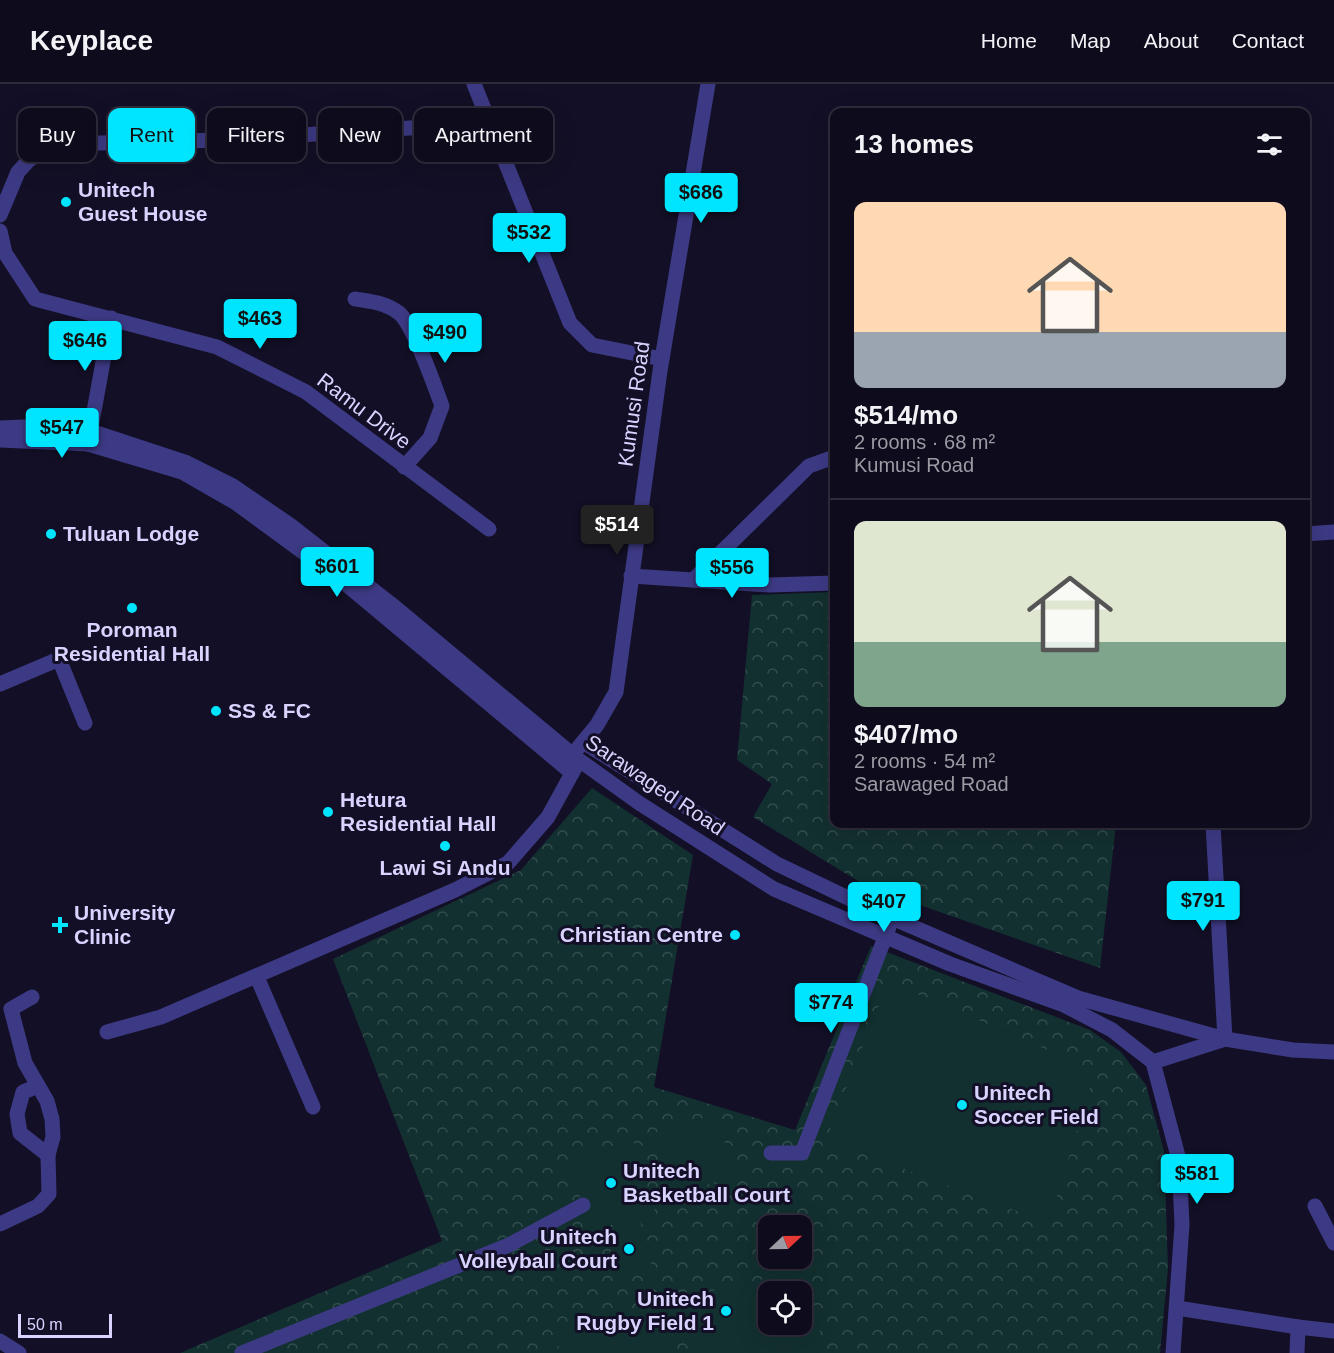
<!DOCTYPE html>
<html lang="en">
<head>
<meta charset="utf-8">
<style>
	:root { --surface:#0e0b1c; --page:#171425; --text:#f1f3f6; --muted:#9b9ba3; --line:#2e2b3b; --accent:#00e5ff }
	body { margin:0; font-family:Arial,sans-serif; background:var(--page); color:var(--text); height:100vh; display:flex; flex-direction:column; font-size:22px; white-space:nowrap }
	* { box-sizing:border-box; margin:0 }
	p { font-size:20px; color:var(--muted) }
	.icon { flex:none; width:33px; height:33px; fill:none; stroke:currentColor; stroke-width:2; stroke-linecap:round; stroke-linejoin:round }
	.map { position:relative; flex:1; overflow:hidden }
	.sheet { position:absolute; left:830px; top:24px; width:480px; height:720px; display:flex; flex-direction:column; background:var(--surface); border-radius:12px; box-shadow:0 6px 24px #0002,0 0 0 2px var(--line) }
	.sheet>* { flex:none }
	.top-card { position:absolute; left:18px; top:24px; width:570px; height:54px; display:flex; gap:12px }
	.needle { width:39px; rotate:68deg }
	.tools { position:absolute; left:758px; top:1131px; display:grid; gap:12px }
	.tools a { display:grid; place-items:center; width:54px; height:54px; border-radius:12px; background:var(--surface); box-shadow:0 6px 24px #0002,0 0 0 2px var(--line); font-size:30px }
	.scale { position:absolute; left:18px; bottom:15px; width:94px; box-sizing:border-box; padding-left:6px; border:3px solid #d9d4ff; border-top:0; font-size:16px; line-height:21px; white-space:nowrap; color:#d9d4ff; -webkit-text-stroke:4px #130f26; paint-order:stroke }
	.price { position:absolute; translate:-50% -51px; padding:0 14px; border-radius:6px; background:var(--accent); color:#111; font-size:20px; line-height:39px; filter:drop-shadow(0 2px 3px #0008) }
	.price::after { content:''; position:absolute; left:50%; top:36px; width:18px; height:14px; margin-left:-9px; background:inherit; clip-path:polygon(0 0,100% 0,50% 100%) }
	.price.selected { background:#222; color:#fff }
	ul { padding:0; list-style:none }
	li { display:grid; align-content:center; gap:12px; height:318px; padding:0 24px }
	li+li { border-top:2px solid var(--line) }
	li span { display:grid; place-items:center; height:186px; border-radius:12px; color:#555 }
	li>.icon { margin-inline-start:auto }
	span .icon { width:108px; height:108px; fill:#fffc; stroke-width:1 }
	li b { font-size:26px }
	h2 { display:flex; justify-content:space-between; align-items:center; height:72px; padding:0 24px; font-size:26px }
	.pill { padding:0 21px; border-radius:12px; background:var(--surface); box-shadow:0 6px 24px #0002,0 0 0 2px var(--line); font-size:21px; line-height:54px }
	.pill.selected { background:var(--accent); color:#111 }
	header { display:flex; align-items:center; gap:36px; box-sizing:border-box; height:84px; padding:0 30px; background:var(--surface); border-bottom:2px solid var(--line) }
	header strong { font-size:28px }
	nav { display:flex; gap:33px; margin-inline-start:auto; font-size:21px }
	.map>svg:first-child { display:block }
</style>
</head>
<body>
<header>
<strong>Keyplace</strong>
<nav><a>Home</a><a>Map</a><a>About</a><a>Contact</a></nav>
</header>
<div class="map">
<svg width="1334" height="1269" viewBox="0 0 1334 1269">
	<defs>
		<pattern id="forest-crowns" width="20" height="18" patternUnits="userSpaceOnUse" patternTransform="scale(1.5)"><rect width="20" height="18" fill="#12302f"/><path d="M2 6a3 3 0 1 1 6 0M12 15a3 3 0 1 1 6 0" fill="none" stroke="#344d4e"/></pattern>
	</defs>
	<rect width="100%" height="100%" fill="#130f26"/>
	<!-- forest -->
	<g fill="url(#forest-crowns)" fill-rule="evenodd">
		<polygon points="834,508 834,740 1116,740 1100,884 868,803 753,733 772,700 737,676 752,511"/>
		<path d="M592 704 693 771 654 1003 795 1046 871 862 1090 946 1121 968 1146 1001 1164 1067 1168 1185 1160 1269H180L442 1157 333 875 521 786ZM768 1142H801V1174H768ZM768 1208H801V1240H768Z"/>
	</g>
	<!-- pitch -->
	<g fill="#12302f" fill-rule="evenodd">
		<polygon points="888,898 1095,986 1049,1139 826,1056"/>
		<polygon points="716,1030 735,1092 673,1111 654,1049"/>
		<polygon points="633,1057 655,1128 591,1147 569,1077"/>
		<polygon points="640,1137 652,1183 618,1192 605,1146"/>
		<path d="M804 1186 825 1269H693L681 1214ZM768 1208H801V1240H768Z"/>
		<polygon points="665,1218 677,1269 560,1269 554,1244"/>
	</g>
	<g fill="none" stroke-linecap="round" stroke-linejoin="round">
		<!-- minor -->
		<g stroke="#3d3a85" stroke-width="15">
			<polyline points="474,0 570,239 592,261 662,275"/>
			<polyline points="0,131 18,88 30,75 60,60 221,56 488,39"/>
			<polyline points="0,147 5,169 35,215 217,263 306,308 489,445"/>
			<path d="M355 215C370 217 386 219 399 229 413 240 435 303 442 322L430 354 404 383"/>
			<polyline points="0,344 25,343 91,347 185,378 233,402 290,441 396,524 579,676 639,719 774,805 950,880 1064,921 1112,946 1153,978 1225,955 1293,966 1334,968"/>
			<polyline points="0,356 88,360 111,234"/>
			<polyline points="88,360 182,388 236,419 341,496 572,689"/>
			<polyline points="1305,450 1334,448"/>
			<polyline points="631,492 770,501 834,499"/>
			<polyline points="693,496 809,382 834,373"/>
			<polyline points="0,600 59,575 85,639"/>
			<polyline points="583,658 777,780 869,824 1078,914 1225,955"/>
			<polyline points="578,664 597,641 616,608 660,287 708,0"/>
			<polyline points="1213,740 1225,955"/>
			<polyline points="257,893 313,1023"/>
			<polyline points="107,948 161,933 455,806 508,779 548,733 576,682"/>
			<polyline points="1153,978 1179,1076 1182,1141 1173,1269"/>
			<polyline points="38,1002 23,1008 17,1030 20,1049 48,1071"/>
			<polyline points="771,1069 802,1069 889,843"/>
			<polyline points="1315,1122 1334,1159"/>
			<polyline points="0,1140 38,1122 49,1110 48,1071 53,1053 52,1035 47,1017 25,979 11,925 32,913"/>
			<polyline points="1177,1224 1298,1243 1297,1269"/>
			<polyline points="1298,1243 1334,1247"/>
			<polyline points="0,1257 19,1269"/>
			<polyline points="242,1269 509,1161 583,1121"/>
		</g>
	</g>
	<!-- markers -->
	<g fill="#00e5ff" stroke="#130f26" stroke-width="2">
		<circle cx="66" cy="118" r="6"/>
		<circle cx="51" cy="450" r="6"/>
		<circle cx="132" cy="524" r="6"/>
		<circle cx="216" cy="627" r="6"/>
		<circle cx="328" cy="728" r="6"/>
		<circle cx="445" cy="762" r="6"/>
		<path d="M57 832h6v6h6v6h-6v6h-6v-6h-6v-6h6z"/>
		<circle cx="735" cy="851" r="6"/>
		<circle cx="962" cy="1021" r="6"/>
		<circle cx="611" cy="1099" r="6"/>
		<circle cx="629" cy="1165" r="6"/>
		<circle cx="726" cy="1227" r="6"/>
	</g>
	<g text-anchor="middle" stroke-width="6" stroke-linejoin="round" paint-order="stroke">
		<!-- poi labels -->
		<g font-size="21" font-weight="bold" fill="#d9d4ff" stroke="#130f26" text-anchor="start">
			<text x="78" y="113">Unitech<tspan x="78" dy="24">Guest House</tspan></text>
			<text x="63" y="457">Tuluan Lodge</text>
			<text x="132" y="553" text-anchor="middle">Poroman<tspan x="132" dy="24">Residential Hall</tspan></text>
			<text x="228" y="634">SS &amp; FC</text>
			<text x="340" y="723">Hetura<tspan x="340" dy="24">Residential Hall</tspan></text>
			<text x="445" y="791" text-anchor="middle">Lawi Si Andu</text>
			<text x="74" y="836">University<tspan x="74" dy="24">Clinic</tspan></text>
			<text x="723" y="858" text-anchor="end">Christian Centre</text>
			<text x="974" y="1016">Unitech<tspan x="974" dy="24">Soccer Field</tspan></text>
			<text x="623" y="1094">Unitech<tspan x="623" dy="24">Basketball Court</tspan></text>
			<text x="617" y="1160" text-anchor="end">Unitech<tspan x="617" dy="24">Volleyball Court</tspan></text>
			<text x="714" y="1222" text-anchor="end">Unitech<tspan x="714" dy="24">Rugby Field 1</tspan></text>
		</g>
		<!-- street labels -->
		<g font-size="21" fill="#d9d4ff" stroke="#130f26">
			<text transform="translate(634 320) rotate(-82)" y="7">Kumusi Road</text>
			<text transform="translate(364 327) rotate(37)" y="7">Ramu Drive</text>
			<text transform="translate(655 701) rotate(34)" y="7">Sarawaged Road</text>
		</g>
	</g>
</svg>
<div class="tools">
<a><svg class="needle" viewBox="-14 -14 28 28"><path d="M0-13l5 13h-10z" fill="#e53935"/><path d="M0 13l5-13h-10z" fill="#9b9ba3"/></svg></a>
<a><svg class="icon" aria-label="locate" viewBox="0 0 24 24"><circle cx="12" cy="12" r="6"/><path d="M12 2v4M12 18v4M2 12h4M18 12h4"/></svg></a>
</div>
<div class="scale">50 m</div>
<b class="price" style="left:701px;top:140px">$686</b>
<b class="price" style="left:529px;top:180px">$532</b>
<b class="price" style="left:260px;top:266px">$463</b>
<b class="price" style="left:445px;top:280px">$490</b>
<b class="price" style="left:85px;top:288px">$646</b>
<b class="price" style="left:62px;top:375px">$547</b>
<b class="price selected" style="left:617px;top:472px">$514</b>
<b class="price" style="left:337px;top:514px">$601</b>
<b class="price" style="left:732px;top:515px">$556</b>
<b class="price" style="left:1203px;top:848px">$791</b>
<b class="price" style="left:884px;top:849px">$407</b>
<b class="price" style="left:831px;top:950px">$774</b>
<b class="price" style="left:1197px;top:1121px">$581</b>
<div class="top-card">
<a class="pill">Buy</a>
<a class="pill selected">Rent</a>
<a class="pill">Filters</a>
<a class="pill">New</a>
<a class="pill">Apartment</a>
</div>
<section class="sheet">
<h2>13 homes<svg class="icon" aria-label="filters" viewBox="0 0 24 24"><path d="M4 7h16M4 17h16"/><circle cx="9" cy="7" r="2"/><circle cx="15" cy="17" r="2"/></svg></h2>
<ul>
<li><span style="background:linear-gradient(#ffd9b3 70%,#9aa5b1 0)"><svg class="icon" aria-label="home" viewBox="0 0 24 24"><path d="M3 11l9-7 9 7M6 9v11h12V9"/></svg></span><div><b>$514/mo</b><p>2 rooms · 68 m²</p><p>Kumusi Road</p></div></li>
<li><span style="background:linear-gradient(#dfe7d0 65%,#7fa58c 0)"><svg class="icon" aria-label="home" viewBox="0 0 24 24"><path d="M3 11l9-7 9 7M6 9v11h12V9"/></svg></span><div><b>$407/mo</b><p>2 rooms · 54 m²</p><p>Sarawaged Road</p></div></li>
</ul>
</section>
</div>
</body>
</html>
